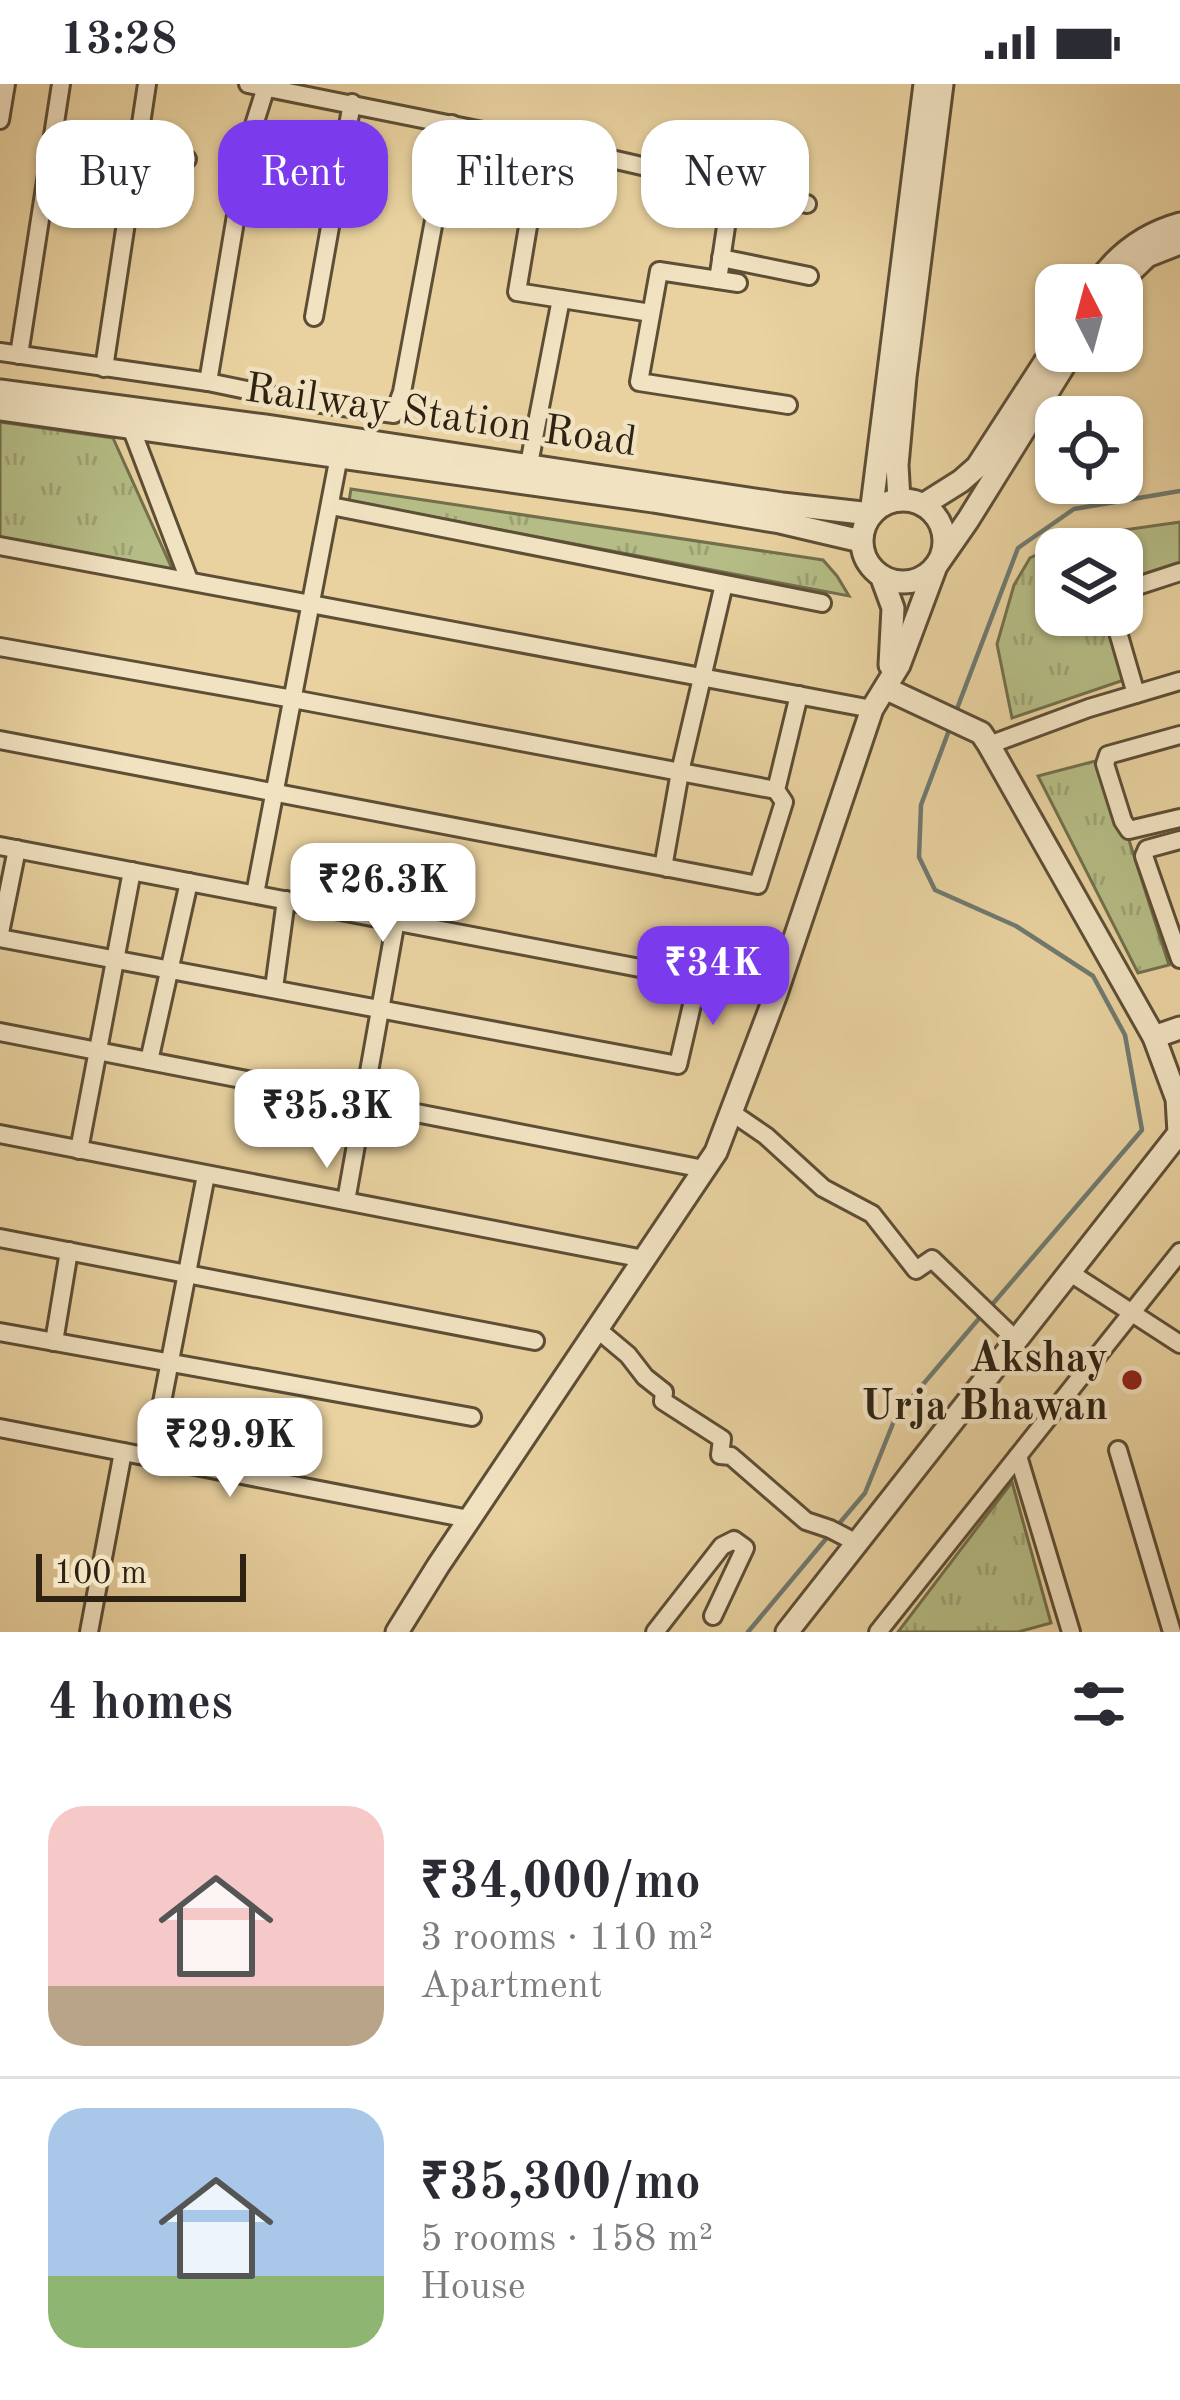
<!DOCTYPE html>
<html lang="en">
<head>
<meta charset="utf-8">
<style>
	:root { --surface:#fff; --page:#f7f7f7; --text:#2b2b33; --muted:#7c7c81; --line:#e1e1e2; --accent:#7c3aed }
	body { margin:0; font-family:"Old Standard TT",serif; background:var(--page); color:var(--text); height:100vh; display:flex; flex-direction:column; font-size:45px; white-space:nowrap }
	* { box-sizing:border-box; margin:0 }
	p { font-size:39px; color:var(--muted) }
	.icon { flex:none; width:66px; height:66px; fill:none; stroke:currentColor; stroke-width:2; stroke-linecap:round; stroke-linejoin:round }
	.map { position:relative; height:1548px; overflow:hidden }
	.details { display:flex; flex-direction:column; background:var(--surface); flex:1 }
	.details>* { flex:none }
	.guide { position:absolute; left:36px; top:36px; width:1110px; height:108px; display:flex; gap:24px }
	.needle { width:78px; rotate:354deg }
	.controls { position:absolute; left:1035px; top:180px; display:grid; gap:24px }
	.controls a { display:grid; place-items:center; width:108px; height:108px; border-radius:24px; background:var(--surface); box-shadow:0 3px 9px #0004; font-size:60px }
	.scale { position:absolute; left:36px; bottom:30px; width:210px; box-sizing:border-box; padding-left:12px; border:6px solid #2e2212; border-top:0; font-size:33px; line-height:42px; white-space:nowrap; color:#2e2212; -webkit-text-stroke:9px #f1e2c1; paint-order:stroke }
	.price { position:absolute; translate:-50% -102px; padding:0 27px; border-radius:24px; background:#fff; color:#222; font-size:39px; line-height:78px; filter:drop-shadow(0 3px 6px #0008) }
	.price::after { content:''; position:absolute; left:50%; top:72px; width:36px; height:27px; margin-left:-18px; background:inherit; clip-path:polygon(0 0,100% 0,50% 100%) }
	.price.selected { background:var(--accent); color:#fff }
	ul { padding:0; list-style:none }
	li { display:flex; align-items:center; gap:36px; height:300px; padding:0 48px }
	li+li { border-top:3px solid var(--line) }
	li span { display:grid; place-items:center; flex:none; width:336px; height:240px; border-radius:36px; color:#555 }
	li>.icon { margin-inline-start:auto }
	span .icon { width:144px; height:144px; fill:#fffc; stroke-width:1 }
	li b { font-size:51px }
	h2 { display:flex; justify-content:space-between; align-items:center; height:144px; padding:0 48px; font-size:51px }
	.pill { padding:0 42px; border-radius:36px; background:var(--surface); box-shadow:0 3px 9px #0004; font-size:42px; line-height:108px }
	.pill.selected { background:var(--accent); color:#fff }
	.status { display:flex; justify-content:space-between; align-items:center; height:84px; padding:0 60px; background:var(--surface); direction:ltr }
	.status svg { height:33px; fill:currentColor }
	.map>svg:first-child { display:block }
</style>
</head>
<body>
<div class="status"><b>13:28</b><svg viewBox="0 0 49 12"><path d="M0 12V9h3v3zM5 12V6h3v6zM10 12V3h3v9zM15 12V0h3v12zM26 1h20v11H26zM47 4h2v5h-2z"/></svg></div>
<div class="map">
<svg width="1180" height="1548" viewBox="0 0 1180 1548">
	<defs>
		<pattern id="park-tufts" width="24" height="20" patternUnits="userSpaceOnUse" patternTransform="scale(3)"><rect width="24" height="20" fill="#b5bc85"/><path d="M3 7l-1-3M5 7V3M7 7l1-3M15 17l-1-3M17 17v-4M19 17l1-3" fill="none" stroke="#9ca172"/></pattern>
	</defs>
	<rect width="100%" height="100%" fill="#e9d2a0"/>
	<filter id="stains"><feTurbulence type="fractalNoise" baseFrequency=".00167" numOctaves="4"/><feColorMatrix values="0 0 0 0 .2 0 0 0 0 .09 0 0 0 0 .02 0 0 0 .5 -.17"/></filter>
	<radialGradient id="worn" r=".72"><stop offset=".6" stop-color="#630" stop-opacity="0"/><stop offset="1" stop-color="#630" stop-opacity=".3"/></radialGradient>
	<!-- park -->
	<g fill="url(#park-tufts)" stroke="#726f4c" stroke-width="3">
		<polygon points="0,338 113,354 174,489 0,453"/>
		<polygon points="351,405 823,476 837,492 849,512 349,417"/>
		<polygon points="1180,438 1180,482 1122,500 1122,465 1056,465 1056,531 1106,531 1124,596 1012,634 997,560 1014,501 1030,474 1075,453"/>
		<polygon points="1103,675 1169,881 1138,889 1038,692"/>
		<polygon points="1012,1398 1051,1539 1018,1548 898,1548"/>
	</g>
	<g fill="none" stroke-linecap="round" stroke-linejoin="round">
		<!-- stream -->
		<g stroke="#6f7a70" stroke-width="4.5">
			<polyline points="955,630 1018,464 1074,425 1180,407"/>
			<polyline points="951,641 921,721 919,773 935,806 1016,842 1093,892 1125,951 1142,1046 990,1223"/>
			<polyline points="837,1442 865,1409 896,1332 982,1231"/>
			<polyline points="748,1548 830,1450"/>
		</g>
		<defs>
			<g id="minor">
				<polyline points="248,0 542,59 807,120"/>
				<polyline points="0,36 6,0"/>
				<polyline points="542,59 517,208 651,229"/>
				<polyline points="137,66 187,75"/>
				<polyline points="721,174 809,192"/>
				<polyline points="718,196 732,103"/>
				<polyline points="738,199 659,187 639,298 788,321"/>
				<polyline points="314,233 352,19"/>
				<polyline points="0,268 208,298 300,317 394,330 402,308 452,40"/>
				<polyline points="19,271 61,0"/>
				<polyline points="104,284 147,0"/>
				<polyline points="208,298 248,60 266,3"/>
				<polyline points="130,341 189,496"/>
				<polyline points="529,380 561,215"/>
				<polyline points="331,422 822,519"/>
				<polyline points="0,462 872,625"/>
				<polyline points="1122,507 1180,488"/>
				<polyline points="1113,531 1136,610"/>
				<polyline points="0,563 293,615 776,706"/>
				<polyline points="1180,651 1108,671 1105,680 1123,737 1129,746 1180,734"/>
				<polyline points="0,656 758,801 784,718 776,706 799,611"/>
				<polyline points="989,661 1089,624 1180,597"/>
				<polyline points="1180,756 1147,765 1144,772 1180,875"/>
				<polyline points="0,762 776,910"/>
				<polyline points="667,784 664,778 680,688 724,500"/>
				<polyline points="255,810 339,372"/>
				<polyline points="0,849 17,765"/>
				<polyline points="0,854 678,981 698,895"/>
				<polyline points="274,904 286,816"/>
				<polyline points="0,948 704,1085"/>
				<polyline points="149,977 189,798"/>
				<polyline points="731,1028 766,1052 823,1104 872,1130 916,1186 932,1175 1016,1256"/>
				<polyline points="0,1050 644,1175"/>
				<polyline points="79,1066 132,787"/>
				<polyline points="346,1117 396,836"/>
				<polyline points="0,1154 535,1257"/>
				<polyline points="1069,1188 1180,1260"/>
				<polyline points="597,1245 628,1271 645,1293 664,1308 663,1317 722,1355 720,1371 731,1372 806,1437 830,1445 857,1459"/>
				<polyline points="0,1248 472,1333"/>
				<polyline points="54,1258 69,1167"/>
				<polyline points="0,1344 469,1435"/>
				<polyline points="1118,1366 1172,1548"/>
				<polyline points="1018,1372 1071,1548"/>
				<polyline points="151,1375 206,1091"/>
				<polyline points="89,1548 123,1368"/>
				<polyline points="655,1548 722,1462 734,1456 745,1464 713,1532"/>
				<polyline points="878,1548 1180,1168"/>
			</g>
			<g id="tertiary">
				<path d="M1096 201C1117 170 1144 150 1180 140"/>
				<polyline points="1117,201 1147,172 1180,159"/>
				<polyline points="0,307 265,342 782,420 871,430 925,0"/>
				<polyline points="0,325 653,417 780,438 861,457"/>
				<circle cx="903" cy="457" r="41"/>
				<polyline points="899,416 897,381 905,293 942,0"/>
				<polyline points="923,421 961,397 977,383 1056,261"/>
				<polyline points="882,494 893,524 890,581"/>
				<polyline points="1154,953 1180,944"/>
				<polyline points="397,1548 438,1482 716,1068 776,910 872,625 899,581 936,482 968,436 1073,267"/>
				<polyline points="787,1548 1179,1049 1177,1015 1154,953 989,661 981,649 887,605"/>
			</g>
		</defs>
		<!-- minor casing -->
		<use href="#minor" stroke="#5d4e36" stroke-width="22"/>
		<!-- tertiary casing -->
		<use href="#tertiary" stroke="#5d4e36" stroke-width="27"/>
		<!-- minor -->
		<use href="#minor" stroke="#f1e2c1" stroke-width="16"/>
		<!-- tertiary -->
		<use href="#tertiary" stroke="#f1e2c1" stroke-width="21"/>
	</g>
	<!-- markers -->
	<circle fill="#8f2418" stroke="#f1e2c1" stroke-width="4.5" cx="1132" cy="1296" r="12"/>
	<g text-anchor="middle" stroke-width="9" stroke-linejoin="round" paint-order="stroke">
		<!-- street labels -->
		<g font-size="42" fill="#2e2212" stroke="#f1e2c1">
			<text transform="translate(441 329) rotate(8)" y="15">Railway Station Road</text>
		</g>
		<!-- poi labels -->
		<g font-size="42" font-weight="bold" fill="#2e2212" stroke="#f1e2c1" text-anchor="end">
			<text x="1108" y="1287">Akshay<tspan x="1108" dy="48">Urja Bhawan</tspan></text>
		</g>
	</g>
	<rect width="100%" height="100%" filter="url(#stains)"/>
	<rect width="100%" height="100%" fill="url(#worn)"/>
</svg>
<div class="controls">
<a><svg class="needle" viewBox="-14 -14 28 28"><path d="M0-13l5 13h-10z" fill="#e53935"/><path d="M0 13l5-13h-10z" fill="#7c7c81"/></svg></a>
<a><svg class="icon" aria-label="locate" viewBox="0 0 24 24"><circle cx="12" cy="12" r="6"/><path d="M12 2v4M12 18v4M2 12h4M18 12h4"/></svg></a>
<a><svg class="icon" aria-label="layers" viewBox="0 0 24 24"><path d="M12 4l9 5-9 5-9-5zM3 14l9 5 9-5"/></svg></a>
</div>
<div class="scale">100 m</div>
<b class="price" style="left:383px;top:861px">₹26.3K</b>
<b class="price selected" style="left:713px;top:944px">₹34K</b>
<b class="price" style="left:327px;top:1087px">₹35.3K</b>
<b class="price" style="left:230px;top:1416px">₹29.9K</b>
<div class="guide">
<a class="pill">Buy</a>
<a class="pill selected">Rent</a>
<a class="pill">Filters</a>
<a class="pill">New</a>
</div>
</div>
<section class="details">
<h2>4 homes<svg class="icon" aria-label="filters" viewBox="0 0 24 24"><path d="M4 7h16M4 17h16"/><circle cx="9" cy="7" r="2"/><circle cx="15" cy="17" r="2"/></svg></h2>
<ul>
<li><span style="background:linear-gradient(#f6c9c9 75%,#b9a48a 0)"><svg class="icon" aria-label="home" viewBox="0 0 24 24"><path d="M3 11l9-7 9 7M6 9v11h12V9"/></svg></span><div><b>₹34,000/mo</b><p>3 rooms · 110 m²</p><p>Apartment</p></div></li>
<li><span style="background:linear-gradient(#a9c7e8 70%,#8fb573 0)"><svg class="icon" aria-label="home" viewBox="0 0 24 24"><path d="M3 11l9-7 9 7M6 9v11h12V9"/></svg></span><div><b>₹35,300/mo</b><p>5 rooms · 158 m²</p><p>House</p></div></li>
</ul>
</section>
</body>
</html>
